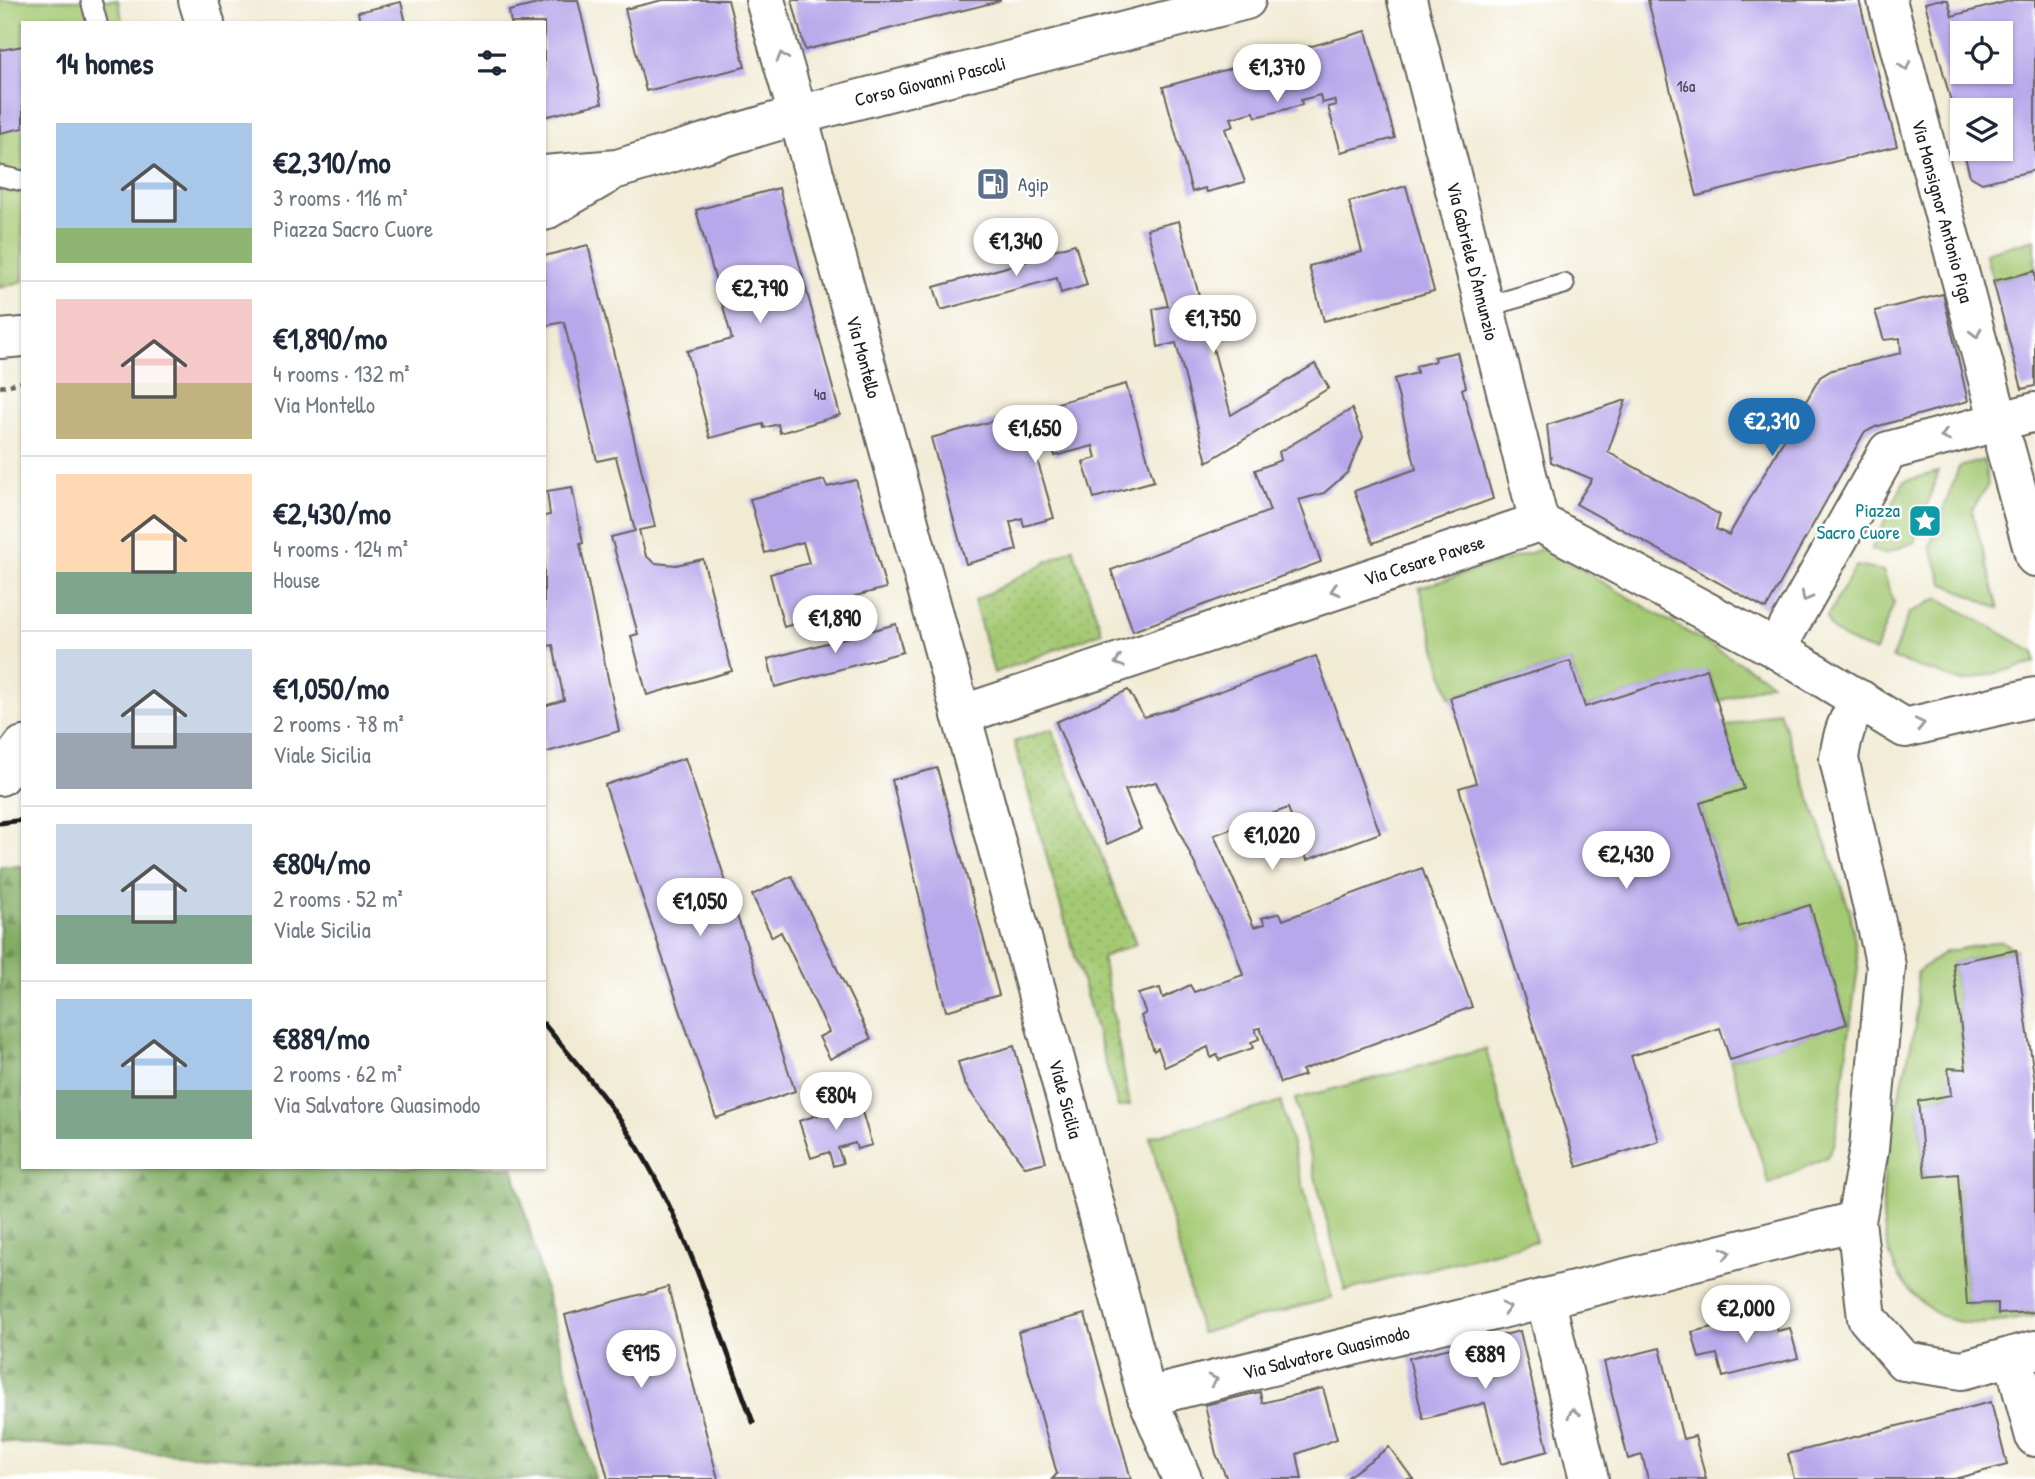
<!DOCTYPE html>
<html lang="en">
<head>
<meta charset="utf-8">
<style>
	:root { --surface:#fff; --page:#f2f2f3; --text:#1f2937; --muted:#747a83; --line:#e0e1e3; --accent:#1f6fb2 }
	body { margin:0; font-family:"Patrick Hand",sans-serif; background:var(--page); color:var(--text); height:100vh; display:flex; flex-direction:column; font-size:26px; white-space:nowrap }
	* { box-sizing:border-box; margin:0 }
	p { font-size:23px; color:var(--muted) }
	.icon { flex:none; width:38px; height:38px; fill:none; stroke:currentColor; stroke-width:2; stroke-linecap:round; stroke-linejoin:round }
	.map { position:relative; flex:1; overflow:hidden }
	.panel { position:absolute; left:21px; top:21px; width:525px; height:1148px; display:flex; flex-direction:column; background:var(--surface); border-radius:0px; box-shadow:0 2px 5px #0004 }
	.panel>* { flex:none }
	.buttons { position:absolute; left:1950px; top:21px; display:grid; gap:14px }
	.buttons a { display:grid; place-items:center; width:63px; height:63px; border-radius:0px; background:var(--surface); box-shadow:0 2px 5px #0004; font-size:35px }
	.price { position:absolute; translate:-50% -60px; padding:0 16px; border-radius:24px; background:#fff; color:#222; font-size:23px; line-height:46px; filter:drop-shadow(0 2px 4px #0008) }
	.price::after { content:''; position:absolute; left:50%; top:42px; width:21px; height:16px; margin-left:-10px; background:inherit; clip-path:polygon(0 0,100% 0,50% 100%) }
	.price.on { background:var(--accent); color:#fff }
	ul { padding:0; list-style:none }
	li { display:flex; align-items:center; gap:21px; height:175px; padding:0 35px }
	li+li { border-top:2px solid var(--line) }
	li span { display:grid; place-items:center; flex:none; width:196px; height:140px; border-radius:0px; color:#555 }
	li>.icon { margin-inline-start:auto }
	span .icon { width:84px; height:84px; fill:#fffc; stroke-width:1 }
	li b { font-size:30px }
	h2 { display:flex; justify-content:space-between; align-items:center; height:84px; padding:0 35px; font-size:30px }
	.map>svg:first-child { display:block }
</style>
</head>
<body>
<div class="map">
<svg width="2035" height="1479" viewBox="0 0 2035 1479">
	<defs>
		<pattern id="grass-dots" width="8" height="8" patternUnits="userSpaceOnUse" patternTransform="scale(1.75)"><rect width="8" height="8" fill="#a4c973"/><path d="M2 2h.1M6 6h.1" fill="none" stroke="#8dac63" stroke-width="1.8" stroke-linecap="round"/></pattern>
		<pattern id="forest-firs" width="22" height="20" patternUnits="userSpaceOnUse" patternTransform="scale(1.75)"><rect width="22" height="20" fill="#83ad65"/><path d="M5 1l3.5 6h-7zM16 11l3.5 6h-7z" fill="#6a8c52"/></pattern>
	</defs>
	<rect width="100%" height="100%" fill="#fff"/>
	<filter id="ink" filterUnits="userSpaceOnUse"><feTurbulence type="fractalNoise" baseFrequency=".0143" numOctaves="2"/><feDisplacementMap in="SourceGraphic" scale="14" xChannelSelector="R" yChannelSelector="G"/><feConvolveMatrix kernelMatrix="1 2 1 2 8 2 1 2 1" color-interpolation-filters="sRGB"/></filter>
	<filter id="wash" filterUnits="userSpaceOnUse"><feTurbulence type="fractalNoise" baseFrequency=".00686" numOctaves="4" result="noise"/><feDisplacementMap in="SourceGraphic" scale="28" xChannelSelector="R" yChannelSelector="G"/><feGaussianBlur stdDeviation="1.57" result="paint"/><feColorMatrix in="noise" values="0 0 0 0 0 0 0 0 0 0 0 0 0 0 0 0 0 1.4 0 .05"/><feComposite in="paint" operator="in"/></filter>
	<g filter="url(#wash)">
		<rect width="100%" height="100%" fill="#f1ebd4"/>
		<!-- grass -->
		<g fill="url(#grass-dots)" stroke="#607248" stroke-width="2">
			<polygon points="1073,548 1102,632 994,673 974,601"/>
			<polygon points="1052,729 1136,944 1102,957 1130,1105 1118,1107 1014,742"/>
		</g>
		<!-- forest -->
		<polygon fill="url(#forest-firs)" stroke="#506440" stroke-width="2" points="0,866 23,866 23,1167 513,1167 595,1479 467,1479 465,1475 0,1441"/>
		<!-- park -->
		<g fill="#a4c973" stroke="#607248" stroke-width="2">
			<polygon points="0,0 118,0 123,23 23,23 23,281 0,288"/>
			<polygon points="2035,239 2035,271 1993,281 1985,253"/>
			<polygon points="1984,460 1988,485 1972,510 1999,609 1943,583 1930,545 1959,467"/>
			<polygon points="1938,472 1915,542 1884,554 1871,550 1904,481"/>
			<polygon points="1545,548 1764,677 1771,683 1718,702 1707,670 1585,707 1570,661 1450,698 1419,588"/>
			<path d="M1856 566 1883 571 1894 603 1875 652C1858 644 1830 638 1827 617Z"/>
			<polygon points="1939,598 2034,652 2035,663 1962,682 1892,658 1909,613"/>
			<polygon points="1779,711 1850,911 1856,947 1858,967 1835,1142 1827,1157 1769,1184 1730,1060 1847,1023 1810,905 1738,927 1700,803 1725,727"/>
			<path d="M2002 941 2016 950 1953 963 1966 1069 1951 1095 1918 1101 1924 1176 1958 1174 1967 1304 1998 1303V1314L2035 1312V1316C2010 1320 1986 1326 1961 1322 1945 1320 1931 1311 1919 1300 1848 1238 1901 1104 1915 1025 1918 1008 1917 990 1917 972L1945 952Z"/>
			<polygon points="1486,1049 1536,1241 1345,1291 1295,1099"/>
			<polygon points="1281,1102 1332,1298 1201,1333 1150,1137"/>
		</g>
		<g id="blocks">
			<!-- building -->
			<g fill="#b7a8eb" fill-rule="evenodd">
				<polygon points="554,0 578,0 602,103 544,117 544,23 511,23 509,11"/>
				<polygon points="663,0 728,0 745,67 646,91 625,9"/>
				<polygon points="792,0 1000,0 1000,1 805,50"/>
				<polygon points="1648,0 1859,0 1897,146 1697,196"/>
				<path d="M1937 0H1948L1952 16 2013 0H2035V170L1982 183 1970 176 1963 149H2000V110H1962L1961 140 1925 3ZM1962 33H2000V72H1962Z"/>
				<polygon points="401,2 406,23 360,23 358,12"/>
				<polygon points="1366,31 1395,138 1341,152 1328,107 1336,105 1334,100 1322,103 1320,95 1301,100 1302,105 1256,117 1254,112 1231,118 1234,126 1225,129 1245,182 1207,192 1205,188 1192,192 1163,87"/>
				<polygon points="23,46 23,128 0,133 0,50"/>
				<polygon points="1406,186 1434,291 1324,321 1309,266 1362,252 1349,202"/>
				<polygon points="779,188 840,415 780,433 778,424 764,428 763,424 710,438 687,351 732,339 696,210"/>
				<polygon points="1179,221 1231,415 1315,364 1329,388 1207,462 1176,343 1158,347 1153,309 1168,306 1147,229"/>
				<polygon points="1075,244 1087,285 1061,293 1057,278 941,310 934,287 1050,255 1050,251"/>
				<polygon points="588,245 655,527 639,530 646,556 655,563 676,565 703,559 732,671 647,695 631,636 638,634 611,537 635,531 616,457 597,461 564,322 544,326 544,256"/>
				<polygon points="2035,271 2035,386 2022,389 1993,281"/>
				<polygon points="1943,294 1968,401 1875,427 1864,433 1766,609 1576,504 1592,479 1551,462 1547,425 1626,400 1608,452 1720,515 1716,529 1729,535 1820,377 1832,370 1901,353 1900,338 1884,340 1875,311"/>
				<polygon points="1457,352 1466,387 1462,389 1493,499 1373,543 1354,491 1416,469 1394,379 1417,373 1416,366 1435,361 1434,357"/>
				<polygon points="1126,384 1154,481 1094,498 1083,462 1096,458 1093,446 1055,456 1051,440 1033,445 1054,518 1024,526 1022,518 1010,522 1017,550 966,564 931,438"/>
				<polygon points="1352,409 1363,437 1348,472 1324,493 1299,500 1321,562 1133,631 1111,570 1270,511 1255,470 1281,460 1279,452"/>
				<polygon points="824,480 827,487 856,480 886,588 855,596 857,605 784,627 770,574 809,563 803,542 765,553 750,499"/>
				<polygon points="572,487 583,543 580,544 619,731 544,753 544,706 564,700 553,645 544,647 544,516 550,515 547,491"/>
				<polygon points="896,624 903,652 775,687 768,659"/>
				<polygon points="1316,656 1380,833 1307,860 1288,808 1214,835 1254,927 1265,924 1262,918 1280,913 1283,920 1422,868 1472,1007 1302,1070 1305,1075 1280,1083 1260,1028 1255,1029 1259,1039 1251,1042 1253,1048 1219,1060 1217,1055 1211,1058 1208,1047 1165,1067 1158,1048 1154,1051 1141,1016 1146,1013 1138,994 1160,988 1163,998 1190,985 1194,992 1243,975 1233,945 1156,782 1125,790 1141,829 1107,844 1056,722 1128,690 1144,717 1169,710"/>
				<polygon points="1570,661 1585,707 1707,669 1744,789 1700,803 1738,927 1810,905 1847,1024 1730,1060 1720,1028 1631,1056 1659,1141 1577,1167 1459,788 1476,783 1450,698"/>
				<polygon points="685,758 795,1091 716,1118 605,785"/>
				<polygon points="937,768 999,995 946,1011 892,780"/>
				<polygon points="792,876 871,1039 830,1059 819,1037 829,1032 781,932 772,937 752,895"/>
				<polygon points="2016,950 2035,1082 2035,1312 1998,1314 1998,1303 1967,1304 1958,1174 1925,1177 1918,1101 1951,1095 1948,1068 1966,1069 1953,963"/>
				<polygon points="1014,1046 1046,1162 1025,1167 964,1083 958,1062"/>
				<polygon points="859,1102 872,1145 857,1149 855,1143 838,1148 843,1163 833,1166 829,1152 811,1158 799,1121"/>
				<polygon points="668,1287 718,1479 608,1479 565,1315"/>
				<polygon points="1772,1313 1777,1331 1790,1328 1798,1358 1723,1377 1717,1354 1699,1358 1692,1332"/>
				<polygon points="1085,1314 1131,1479 1052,1479 1057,1474 1018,1332"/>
				<polygon points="1520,1331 1548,1451 1501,1464 1485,1403 1423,1419 1409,1358"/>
				<polygon points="1660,1348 1683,1439 1695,1436 1706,1479 1648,1479 1642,1455 1628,1459 1604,1362"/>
				<polygon points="1323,1388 1337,1439 1297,1454 1302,1479 1227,1479 1216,1454 1205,1405 1260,1392 1262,1403"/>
				<polygon points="1991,1402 2007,1465 1954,1479 1794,1479 1788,1454"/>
				<polygon points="1389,1447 1413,1479 1345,1479"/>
			</g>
		</g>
	</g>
	<g filter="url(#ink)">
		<use href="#blocks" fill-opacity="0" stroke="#67645c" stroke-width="2"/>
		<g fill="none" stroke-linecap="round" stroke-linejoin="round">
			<defs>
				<g id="lane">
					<polyline points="91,0 97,23"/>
					<polyline points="0,176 23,181"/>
					<polyline points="1485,307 1564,284"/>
				</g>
				<g id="street">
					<polyline points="765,0 798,115"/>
					<polyline points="1407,0 1539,522"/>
					<polyline points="1887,0 1999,422"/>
					<polyline points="2005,447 2035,557"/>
					<polyline points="1776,649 1888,451 2035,412"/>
					<path d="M1861 700C1847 719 1842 735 1839 759L1886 966 1869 1149 1856 1221 1867 1318 1904 1361 1962 1370 2035 1350"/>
					<polyline points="961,715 1539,522 1776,649 1905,728 2035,697"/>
					<polyline points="1545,1298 1589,1479"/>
					<polyline points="2013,1356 2035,1437"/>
					<polyline points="1147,1397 1856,1221"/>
				</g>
				<g id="secondary">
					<polyline points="198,0 205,23"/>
					<polyline points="798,115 1147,1397 1182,1479"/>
					<polyline points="544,175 617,169 798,115 1246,0"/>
					<polyline points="544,211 606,175"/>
					<polyline points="0,339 23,337"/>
					<polyline points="0,776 23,746"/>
				</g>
			</defs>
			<!-- lane casing -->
			<use href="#lane" stroke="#67645c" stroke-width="23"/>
			<!-- street casing -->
			<use href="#street" stroke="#67645c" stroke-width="42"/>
			<!-- secondary casing -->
			<use href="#secondary" stroke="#67645c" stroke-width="42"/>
			<!-- path -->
			<polyline stroke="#67645c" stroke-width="4.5" stroke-dasharray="5 5" stroke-linecap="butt" points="0,387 23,382"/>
			<!-- lane -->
			<use href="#lane" stroke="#fff" stroke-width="19"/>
			<!-- street -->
			<use href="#street" stroke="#fff" stroke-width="38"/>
			<!-- secondary -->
			<use href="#secondary" stroke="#fff" stroke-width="38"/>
			<!-- rail -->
			<g stroke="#1c1c1c" stroke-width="5">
				<polyline points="0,823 23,820"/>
				<path d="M544 1024C575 1061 606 1097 632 1138 687 1224 717 1328 753 1422"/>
			</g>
		</g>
		<!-- one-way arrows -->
		<defs><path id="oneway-chevron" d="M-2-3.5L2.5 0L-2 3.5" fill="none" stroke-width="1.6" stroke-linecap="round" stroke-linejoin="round" transform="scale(1.75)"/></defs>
		<g stroke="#999">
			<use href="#oneway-chevron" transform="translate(782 57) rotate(-106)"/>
			<use href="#oneway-chevron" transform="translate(1905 66) rotate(75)"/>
			<use href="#oneway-chevron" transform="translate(1976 333) rotate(75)"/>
			<use href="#oneway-chevron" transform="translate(1945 436) rotate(165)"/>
			<use href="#oneway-chevron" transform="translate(1335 590) rotate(162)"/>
			<use href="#oneway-chevron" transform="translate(1806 597) rotate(119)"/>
			<use href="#oneway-chevron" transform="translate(1119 662) rotate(162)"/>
			<use href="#oneway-chevron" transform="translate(1920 724) rotate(-13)"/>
			<use href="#oneway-chevron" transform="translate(1726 1253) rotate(-14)"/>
			<use href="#oneway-chevron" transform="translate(1506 1308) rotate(-14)"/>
			<use href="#oneway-chevron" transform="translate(1213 1380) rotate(-14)"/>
			<use href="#oneway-chevron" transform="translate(1573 1413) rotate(-104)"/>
		</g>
	</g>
	<!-- icons -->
	<defs>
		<symbol id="fuel-square" viewBox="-11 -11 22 22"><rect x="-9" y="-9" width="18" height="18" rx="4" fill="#5c6f8a" stroke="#fff"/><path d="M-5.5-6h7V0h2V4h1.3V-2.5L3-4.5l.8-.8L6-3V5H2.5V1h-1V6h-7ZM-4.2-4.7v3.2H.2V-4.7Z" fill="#fff"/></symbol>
		<symbol id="sight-square" viewBox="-11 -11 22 22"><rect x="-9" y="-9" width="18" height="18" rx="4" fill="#0f9aa8" stroke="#fff"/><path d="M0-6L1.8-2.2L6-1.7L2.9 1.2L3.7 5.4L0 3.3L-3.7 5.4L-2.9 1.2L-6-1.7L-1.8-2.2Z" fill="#fff"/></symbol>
	</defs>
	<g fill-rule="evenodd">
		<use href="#fuel-square" x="974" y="165" width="38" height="38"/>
		<use href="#sight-square" x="1906" y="502" width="38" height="38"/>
	</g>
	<g text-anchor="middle" stroke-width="5" stroke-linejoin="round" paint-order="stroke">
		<!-- number labels -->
		<g font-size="16" fill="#433f50">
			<text x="1686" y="92">16a</text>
			<text x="820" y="400">4a</text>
		</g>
		<!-- street labels -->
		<g font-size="19" fill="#1c1c1c" stroke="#fff">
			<text transform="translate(930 81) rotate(-14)" y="7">Corso Giovanni Pascoli</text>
			<text transform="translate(1943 211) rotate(75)" y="7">Via Monsignor Antonio Piga</text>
			<text transform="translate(1473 261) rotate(76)" y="7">Via Gabriele D'Annunzio</text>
			<text transform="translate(864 357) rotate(75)" y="7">Via Montello</text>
			<text transform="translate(1424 560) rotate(-18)" y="7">Via Cesare Pavese</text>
			<text transform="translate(1066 1099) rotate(75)" y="7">Viale Sicilia</text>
			<text transform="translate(1326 1352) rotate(-14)" y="7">Via Salvatore Quasimodo</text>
		</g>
		<!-- service labels -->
		<g font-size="19" fill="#4e5e75" stroke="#fff" text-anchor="start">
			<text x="1018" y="191">Agip</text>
		</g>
		<!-- culture labels -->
		<g font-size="19" fill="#0d838f" stroke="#fff" text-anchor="end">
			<text x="1900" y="517">Piazza<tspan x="1900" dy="22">Sacro Cuore</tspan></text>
		</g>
	</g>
</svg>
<div class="buttons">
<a><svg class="icon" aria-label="locate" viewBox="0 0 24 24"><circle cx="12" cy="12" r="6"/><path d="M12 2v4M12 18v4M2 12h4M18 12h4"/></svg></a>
<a><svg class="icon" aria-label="layers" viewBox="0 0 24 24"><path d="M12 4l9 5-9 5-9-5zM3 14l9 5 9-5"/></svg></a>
</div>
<b class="price" style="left:1277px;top:104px">€1,370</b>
<b class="price" style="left:1016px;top:278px">€1,340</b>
<b class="price" style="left:760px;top:325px">€2,790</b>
<b class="price" style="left:1213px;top:355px">€1,750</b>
<b class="price on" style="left:1772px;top:458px">€2,310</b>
<b class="price" style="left:1035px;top:465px">€1,650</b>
<b class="price" style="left:835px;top:655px">€1,890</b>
<b class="price" style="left:1272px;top:872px">€1,020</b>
<b class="price" style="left:1626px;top:891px">€2,430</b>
<b class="price" style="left:700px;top:938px">€1,050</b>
<b class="price" style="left:836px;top:1132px">€804</b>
<b class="price" style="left:1746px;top:1345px">€2,000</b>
<b class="price" style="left:641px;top:1390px">€915</b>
<b class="price" style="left:1485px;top:1391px">€889</b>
<section class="panel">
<h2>14 homes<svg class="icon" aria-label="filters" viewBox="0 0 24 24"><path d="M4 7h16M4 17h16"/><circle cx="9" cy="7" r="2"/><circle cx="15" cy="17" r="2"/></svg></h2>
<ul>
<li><span style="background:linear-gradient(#a9c7e8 75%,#8fb573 0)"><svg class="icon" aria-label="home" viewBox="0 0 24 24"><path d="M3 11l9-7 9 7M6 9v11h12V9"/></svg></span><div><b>€2,310/mo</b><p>3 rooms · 116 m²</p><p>Piazza Sacro Cuore</p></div></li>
<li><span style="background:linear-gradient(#f6c9c9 60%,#c2b280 0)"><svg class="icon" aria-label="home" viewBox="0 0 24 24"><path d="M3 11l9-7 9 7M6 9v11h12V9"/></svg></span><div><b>€1,890/mo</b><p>4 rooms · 132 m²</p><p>Via Montello</p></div></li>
<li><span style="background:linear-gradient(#ffd9b3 70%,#7fa58c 0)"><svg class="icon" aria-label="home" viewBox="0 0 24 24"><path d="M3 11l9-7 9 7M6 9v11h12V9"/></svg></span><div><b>€2,430/mo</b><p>4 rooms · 124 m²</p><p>House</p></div></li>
<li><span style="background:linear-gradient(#c9d6e8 60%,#9aa5b1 0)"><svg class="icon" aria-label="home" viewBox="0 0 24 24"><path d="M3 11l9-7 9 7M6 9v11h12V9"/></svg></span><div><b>€1,050/mo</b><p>2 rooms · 78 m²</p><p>Viale Sicilia</p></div></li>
<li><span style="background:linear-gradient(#c9d6e8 65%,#7fa58c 0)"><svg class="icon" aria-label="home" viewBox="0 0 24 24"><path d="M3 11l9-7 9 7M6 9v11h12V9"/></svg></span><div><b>€804/mo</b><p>2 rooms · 52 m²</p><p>Viale Sicilia</p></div></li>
<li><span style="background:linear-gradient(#a9c7e8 65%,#7fa58c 0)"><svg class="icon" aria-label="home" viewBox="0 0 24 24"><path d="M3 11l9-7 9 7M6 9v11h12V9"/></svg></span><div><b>€889/mo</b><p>2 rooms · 62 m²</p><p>Via Salvatore Quasimodo</p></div></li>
</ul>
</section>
</div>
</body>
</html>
